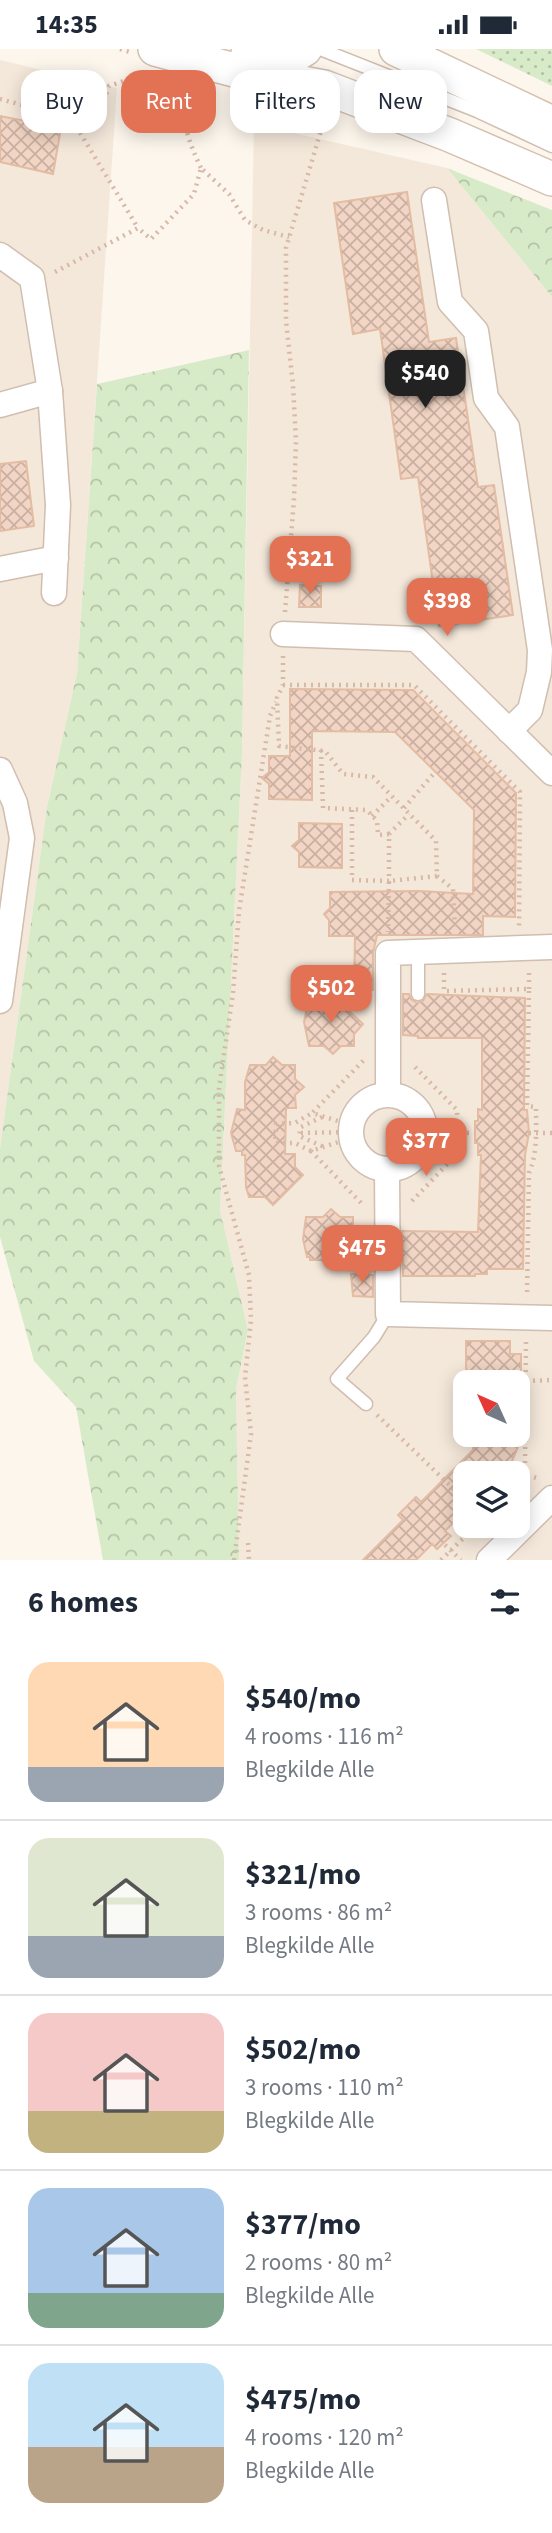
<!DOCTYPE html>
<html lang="en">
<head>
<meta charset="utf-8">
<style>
	:root { --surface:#fff; --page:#f2f2f3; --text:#1f2937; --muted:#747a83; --line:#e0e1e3; --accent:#e37254 }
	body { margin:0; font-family:"Source Sans 3",sans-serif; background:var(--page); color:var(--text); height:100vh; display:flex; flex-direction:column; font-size:26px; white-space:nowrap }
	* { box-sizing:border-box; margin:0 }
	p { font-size:23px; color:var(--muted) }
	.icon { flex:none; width:38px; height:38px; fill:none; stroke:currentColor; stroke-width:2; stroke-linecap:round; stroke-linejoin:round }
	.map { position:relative; height:1511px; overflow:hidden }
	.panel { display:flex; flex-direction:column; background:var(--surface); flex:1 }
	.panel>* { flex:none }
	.hud { position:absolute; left:21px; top:21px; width:511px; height:63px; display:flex; gap:14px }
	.needle { width:46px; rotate:315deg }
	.controls { position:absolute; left:453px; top:1321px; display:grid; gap:14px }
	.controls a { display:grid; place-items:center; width:77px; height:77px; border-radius:14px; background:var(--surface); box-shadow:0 4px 18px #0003; font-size:35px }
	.price { position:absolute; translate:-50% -60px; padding:0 16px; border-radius:14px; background:var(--accent); color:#fff; font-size:23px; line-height:46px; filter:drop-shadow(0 2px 4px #0008) }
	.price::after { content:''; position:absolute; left:50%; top:42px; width:21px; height:16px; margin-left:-10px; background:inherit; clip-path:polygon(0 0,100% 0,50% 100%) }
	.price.selected { background:#222; color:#fff }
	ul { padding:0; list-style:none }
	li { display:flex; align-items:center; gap:21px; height:175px; padding:0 28px }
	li+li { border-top:2px solid var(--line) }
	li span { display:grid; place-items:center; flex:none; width:196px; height:140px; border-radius:21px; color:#555 }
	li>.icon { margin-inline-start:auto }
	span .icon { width:84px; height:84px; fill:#fffc; stroke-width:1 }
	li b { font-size:30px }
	h2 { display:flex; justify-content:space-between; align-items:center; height:84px; padding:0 28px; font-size:30px }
	.chip { padding:0 24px; border-radius:21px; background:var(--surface); box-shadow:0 4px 18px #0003; font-size:24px; line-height:63px }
	.chip.selected { background:var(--accent); color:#fff }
	.status { display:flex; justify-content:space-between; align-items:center; height:49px; padding:0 35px; background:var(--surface); direction:ltr }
	.status svg { height:19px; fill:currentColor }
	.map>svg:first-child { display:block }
</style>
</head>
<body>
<div class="status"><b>14:35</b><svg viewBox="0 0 49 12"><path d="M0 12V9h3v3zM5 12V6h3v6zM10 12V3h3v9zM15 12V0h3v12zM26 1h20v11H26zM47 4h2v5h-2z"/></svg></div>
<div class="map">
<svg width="552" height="1511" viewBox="0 0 552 1511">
	<defs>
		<pattern id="forest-crowns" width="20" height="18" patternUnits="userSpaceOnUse" patternTransform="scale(1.75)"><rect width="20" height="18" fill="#d8ebc9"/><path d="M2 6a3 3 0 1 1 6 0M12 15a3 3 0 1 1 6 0" fill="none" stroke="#b4c2a5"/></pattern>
		<pattern id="park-dots" width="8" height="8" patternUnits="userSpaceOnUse" patternTransform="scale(1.75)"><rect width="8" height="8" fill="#d8ebc9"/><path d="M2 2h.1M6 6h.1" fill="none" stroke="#b4c2a5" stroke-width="1.8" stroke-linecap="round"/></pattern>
		<pattern id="building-cross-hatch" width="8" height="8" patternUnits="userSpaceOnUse" patternTransform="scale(1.75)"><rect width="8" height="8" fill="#f2d5c4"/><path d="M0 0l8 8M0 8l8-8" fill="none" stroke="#c9b0a1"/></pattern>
	</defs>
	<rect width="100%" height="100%" fill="#fdf6ec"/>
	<!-- residential -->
	<g fill="#f4e8da" fill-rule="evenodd">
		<polygon points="0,11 117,39 77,624 47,758 0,1099"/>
		<path d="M254 75 447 119 552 248V1511H239L236 1340 248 1281 220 1161 242 705ZM466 1334H518V1386H466ZM466 1424H518V1477H466Z"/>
	</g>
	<!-- forest -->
	<g fill="url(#forest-crowns)">
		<polygon points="447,119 552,161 552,248"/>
		<polygon points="249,301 242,705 220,1161 248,1281 236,1340 239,1511 103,1511 76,1358 34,1312 0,1188 0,1099 47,758 77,624 97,335"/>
	</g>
	<!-- park -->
	<polygon fill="url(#park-dots)" points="476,0 552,0 552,37"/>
	<!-- building -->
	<g fill="url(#building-cross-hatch)" stroke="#e4bca4" stroke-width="2">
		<polygon points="0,67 61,79 53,125 0,113"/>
		<polygon points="407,143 429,293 456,289 478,438 494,436 513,566 439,577 418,428 401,430 380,280 353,285 334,154"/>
		<polygon points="26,412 34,477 0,482 0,415"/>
		<polygon points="300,536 321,537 321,558 299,558"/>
		<polygon points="290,640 413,641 516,744 515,868 483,867 483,886 377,886 373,904 373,941 354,940 355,887 329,887 329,871 324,865 330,859 330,843 419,842 473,845 474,761 395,683 312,682 312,751 269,750 269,735 262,729 269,723 269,707 290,707"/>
		<polygon points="299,774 342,775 342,819 299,818 299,803 292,797 299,791"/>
		<polygon points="403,945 409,945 411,950 417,954 423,952 427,945 525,949 524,1061 527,1061 529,1084 525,1106 523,1220 487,1220 487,1225 475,1225 475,1227 403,1227 402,1182 478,1183 481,1106 478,1106 478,1094 475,1094 475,1072 478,1072 478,1060 482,1061 482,989 418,989 418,987 403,986"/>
		<polygon points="332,946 363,975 354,985 354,997 341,997 333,1005 324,997 309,997 304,973 308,954 324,954"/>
		<polygon points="273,1008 282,1016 295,1016 295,1030 304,1038 295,1046 296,1059 286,1059 285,1105 295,1105 295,1118 303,1126 273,1156 265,1148 249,1148 246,1138 245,1106 242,1106 242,1102 236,1102 231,1084 237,1060 245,1061 245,1033 250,1016 266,1016"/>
		<polygon points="331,1160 340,1168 353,1168 353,1180 362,1189 331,1219 322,1211 310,1211 310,1208 307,1208 303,1190 306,1168 323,1168"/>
		<polygon points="351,1225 373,1226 373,1248 353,1247"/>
		<polygon points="466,1292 510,1292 510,1305 521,1305 521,1334 466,1334"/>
		<polygon points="476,1386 523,1386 507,1424 466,1424 466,1461 445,1482 451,1487 437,1500 432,1495 416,1511 363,1511 403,1471 398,1466 416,1448 421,1453 473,1401 473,1391 476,1391"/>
	</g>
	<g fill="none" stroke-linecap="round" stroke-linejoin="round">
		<defs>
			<g id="lane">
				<polyline points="320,0 477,62 552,97"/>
				<polyline points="418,903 418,945"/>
				<polyline points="366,1355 337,1330 374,1288 388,1265"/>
			</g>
			<g id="street">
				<polyline points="434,151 450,253 476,282 486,349 507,378 540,601 539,623 530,661 509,682"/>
				<polyline points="0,206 32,229 50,342 58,456 54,544"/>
				<polyline points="0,356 50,342"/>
				<polyline points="0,520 56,509"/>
				<polyline points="283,585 416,590 552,724"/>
				<polyline points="0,721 15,754 22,789 0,952"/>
				<polyline points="388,1045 388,904 552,898"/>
				<circle cx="388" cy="1083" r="37"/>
				<polyline points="387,1120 388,1265 552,1269"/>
				<polyline points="489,1511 552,1449"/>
			</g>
			<g id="secondary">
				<polyline points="155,0 238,22 324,38 450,86 552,130"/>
				<polyline points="396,0 552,74"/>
				<path d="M248 4C271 10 286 14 305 0"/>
			</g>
		</defs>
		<!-- lane casing -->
		<use href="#lane" stroke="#d0beb0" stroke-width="15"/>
		<!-- street casing -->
		<use href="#street" stroke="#d0beb0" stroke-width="27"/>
		<!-- secondary casing -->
		<use href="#secondary" stroke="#d5c0b0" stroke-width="36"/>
		<!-- path -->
		<g stroke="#d8b8a6" stroke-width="4.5" stroke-dasharray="2 5" stroke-linecap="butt">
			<polyline points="120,0 130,3"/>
			<path d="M188 36C188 44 184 51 184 58 183 79 192 100 201 119"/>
			<polyline points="0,50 71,69 138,179"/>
			<polyline points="72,69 87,70 100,63 109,37 124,32 135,38 151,57 168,58 183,56"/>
			<polyline points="55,223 138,179 151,190 194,145 201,119 229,145 245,171 263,181 289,188"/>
			<polyline points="285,563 294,450 296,392 293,336 286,272 286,199 325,68"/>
			<polyline points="283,607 283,636 277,649 279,697 325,702 343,725 373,728 436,792 437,827 389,832 388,883"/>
			<polyline points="283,636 414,636 520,743 519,878"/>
			<polyline points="321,701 323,759 367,761 377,772 378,786 389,785 389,832 352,831 352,761"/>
			<polyline points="404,759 435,723"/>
			<polyline points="372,767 392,747"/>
			<polyline points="389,785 409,765"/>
			<polyline points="437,827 453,840 455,880"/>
			<path d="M444 924V942L529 940 527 1057 536 1058C536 1080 538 1102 529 1124L527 1245"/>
			<polyline points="529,940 529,923"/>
			<polyline points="322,1068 301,1078 299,1087 324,1098"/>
			<polyline points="351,1076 312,1064 364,1011"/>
			<polyline points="425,1083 475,1084"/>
			<polyline points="301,1084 351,1083"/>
			<polyline points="529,1084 552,1084"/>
			<polyline points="351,1089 311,1102 364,1157"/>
			<polyline points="311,1102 295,1094 275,1094 276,1075 295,1074 312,1064"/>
			<polyline points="412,1152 459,1103 457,1061 413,1016"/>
			<polyline points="526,1332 552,1331"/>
			<polyline points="377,1366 466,1452"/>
			<polyline points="514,1422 540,1430"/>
			<polyline points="518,1432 525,1425 526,1292"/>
			<polyline points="248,1494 249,1511"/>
			<polyline points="445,1496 461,1511"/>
			<polyline points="234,1511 251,1385 245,1328 251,1271 249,1226 219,1117 219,1039 233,944 239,862 270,667 276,653"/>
			<polyline points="441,1511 476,1477"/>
		</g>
		<!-- lane -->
		<use href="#lane" stroke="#fff" stroke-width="12"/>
		<!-- street -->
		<use href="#street" stroke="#fff" stroke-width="24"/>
		<!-- secondary -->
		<use href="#secondary" stroke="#fff" stroke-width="33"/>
	</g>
</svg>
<div class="controls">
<a><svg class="needle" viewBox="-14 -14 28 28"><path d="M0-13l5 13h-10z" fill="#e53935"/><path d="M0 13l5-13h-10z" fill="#747a83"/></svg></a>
<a><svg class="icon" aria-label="layers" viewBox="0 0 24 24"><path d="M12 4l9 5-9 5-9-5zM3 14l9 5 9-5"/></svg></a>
</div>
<b class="price selected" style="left:425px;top:361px">$540</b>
<b class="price" style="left:310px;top:547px">$321</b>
<b class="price" style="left:447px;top:589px">$398</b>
<b class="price" style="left:331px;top:976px">$502</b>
<b class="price" style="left:426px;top:1129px">$377</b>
<b class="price" style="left:362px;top:1236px">$475</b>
<div class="hud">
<a class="chip">Buy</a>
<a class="chip selected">Rent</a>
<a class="chip">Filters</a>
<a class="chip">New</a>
</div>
</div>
<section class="panel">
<h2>6 homes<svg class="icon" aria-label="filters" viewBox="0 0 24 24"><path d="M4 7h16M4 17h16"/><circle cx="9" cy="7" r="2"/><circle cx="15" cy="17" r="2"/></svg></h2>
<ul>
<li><span style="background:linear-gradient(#ffd9b3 75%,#9aa5b1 0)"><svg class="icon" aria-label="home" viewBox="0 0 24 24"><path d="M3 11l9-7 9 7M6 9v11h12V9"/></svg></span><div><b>$540/mo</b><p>4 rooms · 116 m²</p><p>Blegkilde Alle</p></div></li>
<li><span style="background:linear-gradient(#dfe7d0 70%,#9aa5b1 0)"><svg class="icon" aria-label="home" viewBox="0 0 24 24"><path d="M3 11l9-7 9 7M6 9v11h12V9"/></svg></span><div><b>$321/mo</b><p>3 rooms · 86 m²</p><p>Blegkilde Alle</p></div></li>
<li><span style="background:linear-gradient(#f6c9c9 70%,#c2b280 0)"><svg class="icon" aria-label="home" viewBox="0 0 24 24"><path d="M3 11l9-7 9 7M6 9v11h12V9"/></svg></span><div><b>$502/mo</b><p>3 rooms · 110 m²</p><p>Blegkilde Alle</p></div></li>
<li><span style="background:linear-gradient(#a9c7e8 75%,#7fa58c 0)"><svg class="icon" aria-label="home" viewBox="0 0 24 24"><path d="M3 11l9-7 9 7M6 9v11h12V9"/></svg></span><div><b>$377/mo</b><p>2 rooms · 80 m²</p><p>Blegkilde Alle</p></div></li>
<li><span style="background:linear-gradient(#bfe0f5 60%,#b9a48a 0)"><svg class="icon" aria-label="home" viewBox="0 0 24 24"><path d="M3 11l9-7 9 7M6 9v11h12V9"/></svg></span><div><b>$475/mo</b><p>4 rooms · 120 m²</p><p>Blegkilde Alle</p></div></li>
</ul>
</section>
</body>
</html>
